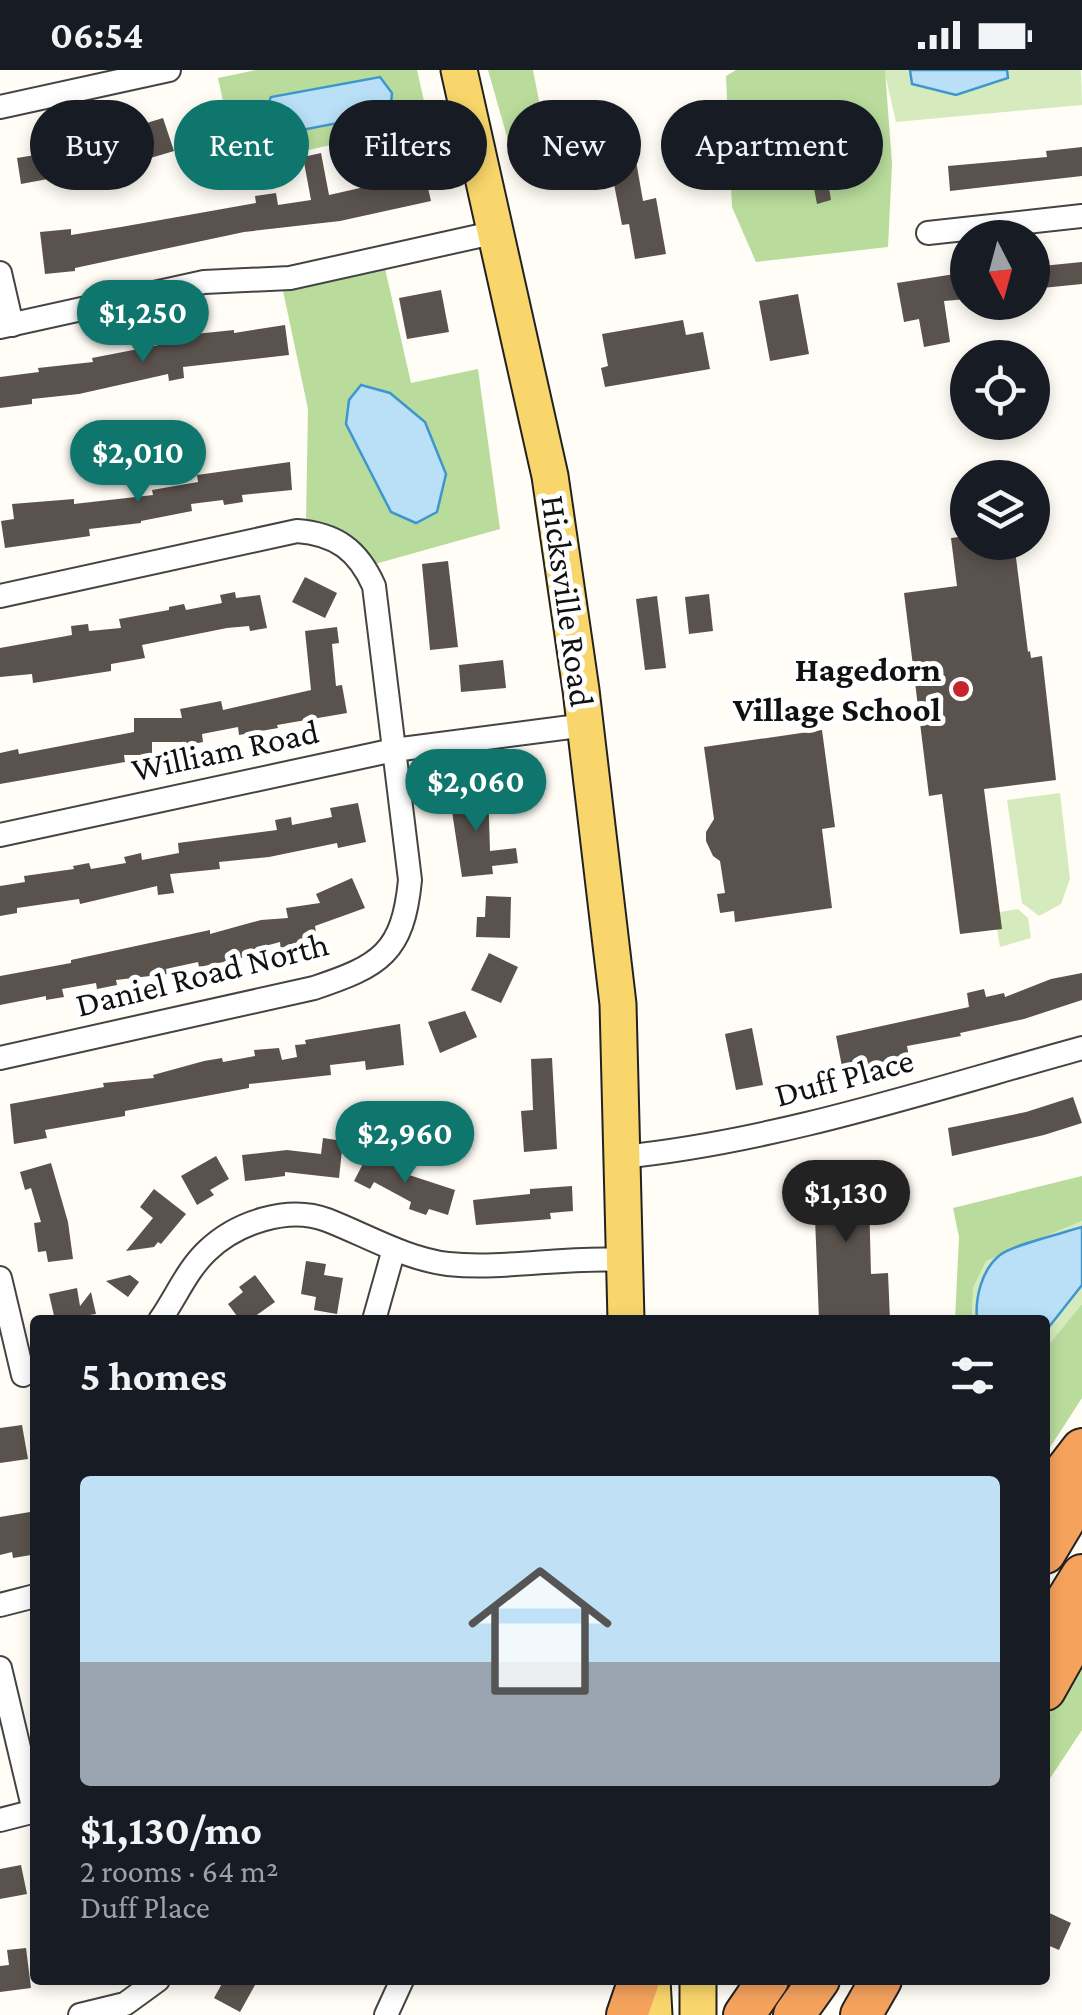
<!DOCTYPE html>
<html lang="en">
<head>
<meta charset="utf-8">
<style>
	:root { --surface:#171b24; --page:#20242c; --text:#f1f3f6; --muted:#9ea1a6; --line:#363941; --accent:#0f766e }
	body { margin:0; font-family:"Crimson Pro",serif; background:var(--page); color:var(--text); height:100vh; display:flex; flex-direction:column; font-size:38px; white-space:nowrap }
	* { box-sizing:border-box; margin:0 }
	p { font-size:32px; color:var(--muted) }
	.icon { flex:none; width:55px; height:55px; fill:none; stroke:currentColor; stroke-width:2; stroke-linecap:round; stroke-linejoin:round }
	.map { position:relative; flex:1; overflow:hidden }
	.sheet { position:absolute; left:30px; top:1245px; width:1020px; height:670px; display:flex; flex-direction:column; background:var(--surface); border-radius:10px; box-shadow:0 5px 15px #0003 }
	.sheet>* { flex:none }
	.guide { position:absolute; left:30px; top:30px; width:1022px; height:90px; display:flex; gap:20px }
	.needle { width:65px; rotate:174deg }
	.fabs { position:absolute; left:950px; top:150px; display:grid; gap:20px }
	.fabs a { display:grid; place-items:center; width:100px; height:100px; border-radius:50%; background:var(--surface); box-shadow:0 5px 15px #0003; font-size:50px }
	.price { position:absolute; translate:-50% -85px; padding:0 22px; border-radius:35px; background:var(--accent); color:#fff; font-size:32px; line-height:65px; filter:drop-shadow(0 2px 5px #0008) }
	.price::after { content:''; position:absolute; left:50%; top:60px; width:30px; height:22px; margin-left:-15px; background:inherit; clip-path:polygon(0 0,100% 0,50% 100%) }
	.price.on { background:#222; color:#fff }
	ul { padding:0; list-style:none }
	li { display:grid; align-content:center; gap:20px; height:530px; padding:0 50px }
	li+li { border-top:2px solid var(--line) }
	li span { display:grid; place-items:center; height:310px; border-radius:10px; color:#555 }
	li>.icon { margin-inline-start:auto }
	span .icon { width:180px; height:180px; fill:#fffc; stroke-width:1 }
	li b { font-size:42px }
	h2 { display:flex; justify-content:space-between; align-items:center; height:120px; padding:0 50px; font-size:42px }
	.chip { padding:0 35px; border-radius:45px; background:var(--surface); box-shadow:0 5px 15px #0003; font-size:35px; line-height:90px }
	.chip.on { background:var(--accent); color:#fff }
	.status { display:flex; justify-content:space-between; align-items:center; height:70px; padding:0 50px; background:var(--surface); direction:ltr }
	.status svg { height:28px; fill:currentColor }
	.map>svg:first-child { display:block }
</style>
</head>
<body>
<div class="status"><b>06:54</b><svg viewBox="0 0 49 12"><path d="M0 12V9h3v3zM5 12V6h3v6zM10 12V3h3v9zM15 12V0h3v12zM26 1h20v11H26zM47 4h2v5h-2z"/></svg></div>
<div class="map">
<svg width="1082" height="1945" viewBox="0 0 1082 1945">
	<rect width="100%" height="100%" fill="#fffdf5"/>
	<!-- green -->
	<g fill="#d5ebbd">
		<polygon points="884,0 910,0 912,15 1007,8 1007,0 1081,0 1082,35 896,52"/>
		<polygon points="1060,723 1070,809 1061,834 1039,846 1022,833 1007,730"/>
		<polygon points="1018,839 1028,848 1031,868 1000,877 997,859 1000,842"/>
		<polygon points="1082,1151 1082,1234 1045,1279 1045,1250 972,1250 973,1218 986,1191"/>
	</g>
	<!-- forest -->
	<g fill="#b9dc9c">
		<polygon points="256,0 417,0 429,53 237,96 218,8"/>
		<polygon points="488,0 533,0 553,103 529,114 517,102"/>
		<polygon points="736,0 885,0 892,94 888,177 756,192 732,137 726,6"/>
		<polygon points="384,194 411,313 478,299 500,459 375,494 361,476 306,453 308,339 282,216"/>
		<polygon points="1082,1106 1082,1151 986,1191 973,1218 972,1250 955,1250 959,1167 953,1138"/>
		<polygon points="1082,1234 1082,1328 1045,1385 1045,1279"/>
		<polygon points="1082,1591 1082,1660 1045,1716 1045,1652"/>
	</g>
	<!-- water -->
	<g fill="#b9e0f7" stroke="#3f96cf" stroke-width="2.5">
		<polygon points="910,0 1007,0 1008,8 956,25 912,14"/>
		<polygon points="380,7 392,23 390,43 276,65 262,47 271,27"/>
		<polygon points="361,315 390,323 425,352 446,404 437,442 416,453 391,442 346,354 349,330"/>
		<path d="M1082 1157V1215L1045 1262V1250H977C975 1229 981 1200 1000 1185 1012 1175 1064 1163 1082 1157Z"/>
	</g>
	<!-- building -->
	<g fill="#5a524d">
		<polygon points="163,48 174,81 137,92 127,59"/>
		<polygon points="106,63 112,97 21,114 17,88 35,85 34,76"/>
		<polygon points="632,68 643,131 656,128 666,184 635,189 629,154 622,155 606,73"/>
		<polygon points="1082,77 1082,106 950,121 948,96 1047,87 1046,81"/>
		<polygon points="747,78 751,98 716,104 712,87"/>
		<polygon points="321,83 329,125 400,109 398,98 422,92 431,131 340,151 244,162 75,198 75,201 45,204 40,162 71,159 71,165 121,157 256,133 255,126 276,123 278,135 311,130 303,87"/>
		<polygon points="827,106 831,130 817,134 812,108"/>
		<polygon points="1082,192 1082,214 1032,219 1032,197"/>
		<polygon points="968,202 968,229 944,231 950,272 924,277 919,249 904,252 897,213"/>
		<polygon points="441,220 449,262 407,269 399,228"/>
		<polygon points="798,224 809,284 770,291 759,231"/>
		<polygon points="683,250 686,265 703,262 710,299 605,317 601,298 608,296 602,264"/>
		<polygon points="285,255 289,285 183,297 184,308 169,311 168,304 79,324 32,329 32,334 0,338 0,307 39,302 38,298 93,292 92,288 195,268 195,264 234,260 234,263"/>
		<polygon points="290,392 292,420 242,425 243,432 224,435 223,430 191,434 192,441 141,451 141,453 89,459 90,466 5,478 1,451 14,449 12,434 74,429 74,434 153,425 152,420 198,412 197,405"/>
		<polygon points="968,466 968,472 1014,472 1028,582 1030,581 1031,588 1042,586 1056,710 984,719 1002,859 960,864 942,724 929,726 904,523 957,516 951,468"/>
		<polygon points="448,491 458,577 430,580 422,494"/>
		<polygon points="305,507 337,523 325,548 292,532"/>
		<polygon points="235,522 236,528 260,525 267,558 250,561 249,556 227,558 142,575 145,588 111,594 111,601 33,613 32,604 0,607 0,578 72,565 71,556 88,554 89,561 121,558 119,549 169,540 169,537 184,534 186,540 222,533 220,525"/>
		<polygon points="709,524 713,561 689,564 685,527"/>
		<polygon points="657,526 666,598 645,600 636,529"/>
		<polygon points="337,557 339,573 332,574 336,616 342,615 347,643 277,655 278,658 239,665 238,657 202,664 203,672 187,675 186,672 152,672 152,685 124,685 125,692 0,714 0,683 18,679 19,684 134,662 134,648 182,648 180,639 221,631 223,640 311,620 305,561"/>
		<polygon points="503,590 506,618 461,622 459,595"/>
		<polygon points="822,660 835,757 822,759 832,838 735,852 734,841 720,843 717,824 725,823 720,791 713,786 706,771 706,762 714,749 704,677"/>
		<polygon points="488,718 490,781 516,778 518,793 492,796 493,804 462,807 449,722"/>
		<polygon points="358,733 366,772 338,778 337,773 269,787 219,792 220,799 170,804 174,823 158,825 157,816 80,834 79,829 17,838 17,843 0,846 0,816 25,812 24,806 74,799 73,796 89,793 91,799 126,793 124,787 141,783 142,790 179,783 178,773 277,760 275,750 291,747 292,755 332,747 330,738"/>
		<polygon points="352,808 365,838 315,856 317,869 301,871 303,880 281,883 280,872 250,880 252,885 233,890 199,897 198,892 166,899 167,904 116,910 117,915 97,919 96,913 62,919 64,927 46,930 46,926 0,935 0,906 71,893 71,890 210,860 210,864 261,850 288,848 286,838 320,833 316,824"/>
		<polygon points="486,826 511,827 510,868 476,867 477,847 485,847"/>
		<polygon points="489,883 518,897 501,933 471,920"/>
		<polygon points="1082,903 1082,930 1024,949 960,963 961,966 907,976 910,992 886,997 887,1003 845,1012 836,966 969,937 967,923 984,919 986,927 1004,923 1005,927 1051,909"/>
		<polygon points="465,941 477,967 440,983 428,952"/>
		<polygon points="400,954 404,995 366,1000 365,991 330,995 331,1005 249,1014 249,1018 125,1041 125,1046 45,1060 47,1068 14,1074 10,1034 104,1017 103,1013 154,1008 153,1005 204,991 222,988 223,992 255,986 254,980 279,978 282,990 297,987 295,975 306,974 305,970"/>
		<polygon points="752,958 763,1015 736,1020 725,964"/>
		<polygon points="552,988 557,1079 524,1082 521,1041 533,1040 531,989"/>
		<polygon points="1073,1027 1082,1053 1044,1065 952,1086 948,1058 1026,1042"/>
		<polygon points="323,1068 343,1071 339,1108 285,1102 285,1106 245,1111 242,1085 287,1080 321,1084"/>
		<polygon points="369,1082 404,1100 403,1103 455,1120 448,1145 429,1139 426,1145 409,1139 411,1132 374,1112 370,1119 354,1111"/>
		<polygon points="216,1086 229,1109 210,1120 214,1125 197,1135 181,1106"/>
		<polygon points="818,1090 868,1090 871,1204 888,1203 890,1250 819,1250 813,1096"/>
		<polygon points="51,1093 68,1152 73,1189 48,1192 46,1181 38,1182 34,1153 41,1152 31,1118 25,1120 20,1102"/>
		<polygon points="572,1116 573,1141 550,1143 551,1149 476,1155 473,1130 530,1124 530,1119"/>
		<polygon points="154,1119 186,1144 161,1174 158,1172 154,1177 126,1181 153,1148 140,1137"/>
		<polygon points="306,1191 326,1194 324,1205 343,1208 337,1244 314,1240 316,1227 301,1224"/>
		<polygon points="130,1205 139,1212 128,1227 106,1211"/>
		<polygon points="255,1205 275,1232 250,1250 240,1250 228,1234 243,1222 239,1217"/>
		<polygon points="77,1218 80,1236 91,1222 96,1244 55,1250 49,1224"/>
		<polygon points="22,1355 28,1389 0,1393 0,1358"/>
		<polygon points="30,1442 31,1451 35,1450 35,1476 30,1476 31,1485 13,1488 12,1482 0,1485 0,1447"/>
		<polygon points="21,1795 27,1824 0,1829 0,1799"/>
		<polygon points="1045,1841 1071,1853 1059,1880 1045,1874"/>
		<polygon points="26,1878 31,1918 0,1922 0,1896 9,1895 7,1880"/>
		<polygon points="224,1910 250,1910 249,1913 255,1915 240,1942 214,1928"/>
	</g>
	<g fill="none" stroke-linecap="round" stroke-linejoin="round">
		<defs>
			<g id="minor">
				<polyline points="0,37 169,0"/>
				<polyline points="928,163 1082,146"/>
				<polyline points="0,203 12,255"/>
				<polyline points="0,257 204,212 290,208 497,162"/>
				<path d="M0 526 297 461C336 464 358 480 374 516L410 810C403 883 380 896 314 918L0 988"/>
				<polyline points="0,765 394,680 586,655"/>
				<path d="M621 1087C778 1071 930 1020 1082 978"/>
				<polyline points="0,1208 23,1305"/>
				<path d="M160 1250C176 1227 187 1200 207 1181 236 1153 288 1135 327 1150 366 1165 406 1189 448 1194 505 1200 566 1186 623 1190"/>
				<polyline points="374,1250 394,1179"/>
				<polyline points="0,1535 35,1526"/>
				<polyline points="0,1598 34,1741"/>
				<polyline points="0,1750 35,1741"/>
				<polyline points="80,1945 125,1934 158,1910"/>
				<polyline points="386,1945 402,1910"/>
			</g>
			<g id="primary">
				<polyline points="459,0 550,406 581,620 618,934 626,1250"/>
				<polyline points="652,1910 654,1945"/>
				<polyline points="698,1910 698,1945"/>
			</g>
			<g id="motorway">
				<polyline points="1045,1427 1082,1379"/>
				<polyline points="1045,1483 1082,1421"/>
				<polyline points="1045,1565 1082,1505"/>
				<polyline points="1045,1620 1082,1554"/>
				<polyline points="627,1945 639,1910"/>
				<polyline points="744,1945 768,1910"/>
				<polyline points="794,1945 819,1910"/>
				<polyline points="861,1945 881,1910"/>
			</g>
		</defs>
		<!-- minor casing -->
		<use href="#minor" stroke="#444" stroke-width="26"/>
		<!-- primary casing -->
		<use href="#primary" stroke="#222" stroke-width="39"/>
		<!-- motorway casing -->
		<use href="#motorway" stroke="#222" stroke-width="44"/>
		<!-- minor -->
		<use href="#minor" stroke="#fff" stroke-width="22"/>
		<!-- primary -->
		<use href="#primary" stroke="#f9d66b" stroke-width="35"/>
		<!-- motorway -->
		<use href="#motorway" stroke="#f5a25d" stroke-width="40"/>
	</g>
	<!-- markers -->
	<circle fill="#c4262e" stroke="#fff" stroke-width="4" cx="961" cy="619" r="10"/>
	<g text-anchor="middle" stroke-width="10" stroke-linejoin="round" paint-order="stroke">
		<!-- street labels -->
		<g font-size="35" fill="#111" stroke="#fff">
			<text transform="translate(568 531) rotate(82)" y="12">Hicksville Road</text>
			<text transform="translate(225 680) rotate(-12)" y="12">William Road</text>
			<text transform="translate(202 904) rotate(-14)" y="12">Daniel Road North</text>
			<text transform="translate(844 1007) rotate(-15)" y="12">Duff Place</text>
		</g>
		<!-- poi labels -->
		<g font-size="35" font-weight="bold" fill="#111" stroke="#fff" text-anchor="end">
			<text x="941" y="611">Hagedorn<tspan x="941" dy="40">Village School</tspan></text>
		</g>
	</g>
</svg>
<div class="fabs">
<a><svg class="needle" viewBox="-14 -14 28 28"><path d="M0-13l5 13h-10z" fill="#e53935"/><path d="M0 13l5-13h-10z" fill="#9ea1a6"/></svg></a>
<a><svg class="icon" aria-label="locate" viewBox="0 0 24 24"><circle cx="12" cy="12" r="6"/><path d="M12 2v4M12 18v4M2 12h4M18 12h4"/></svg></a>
<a><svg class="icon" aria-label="layers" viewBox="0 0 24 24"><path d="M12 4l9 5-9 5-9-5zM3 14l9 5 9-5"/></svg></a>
</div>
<b class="price" style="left:143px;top:295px">$1,250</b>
<b class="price" style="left:138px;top:435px">$2,010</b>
<b class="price" style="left:476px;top:764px">$2,060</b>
<b class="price" style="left:405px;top:1116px">$2,960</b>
<b class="price on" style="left:846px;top:1175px">$1,130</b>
<div class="guide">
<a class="chip">Buy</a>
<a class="chip on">Rent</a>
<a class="chip">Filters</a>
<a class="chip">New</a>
<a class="chip">Apartment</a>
</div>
<section class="sheet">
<h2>5 homes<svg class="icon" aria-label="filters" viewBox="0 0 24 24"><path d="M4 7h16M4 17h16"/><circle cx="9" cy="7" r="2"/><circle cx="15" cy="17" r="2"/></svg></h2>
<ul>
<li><span style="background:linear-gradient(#bfe0f5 60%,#9aa5b1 0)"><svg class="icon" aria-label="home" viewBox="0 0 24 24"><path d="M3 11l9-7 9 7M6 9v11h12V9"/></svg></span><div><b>$1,130/mo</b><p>2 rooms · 64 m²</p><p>Duff Place</p></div></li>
</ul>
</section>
</div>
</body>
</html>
